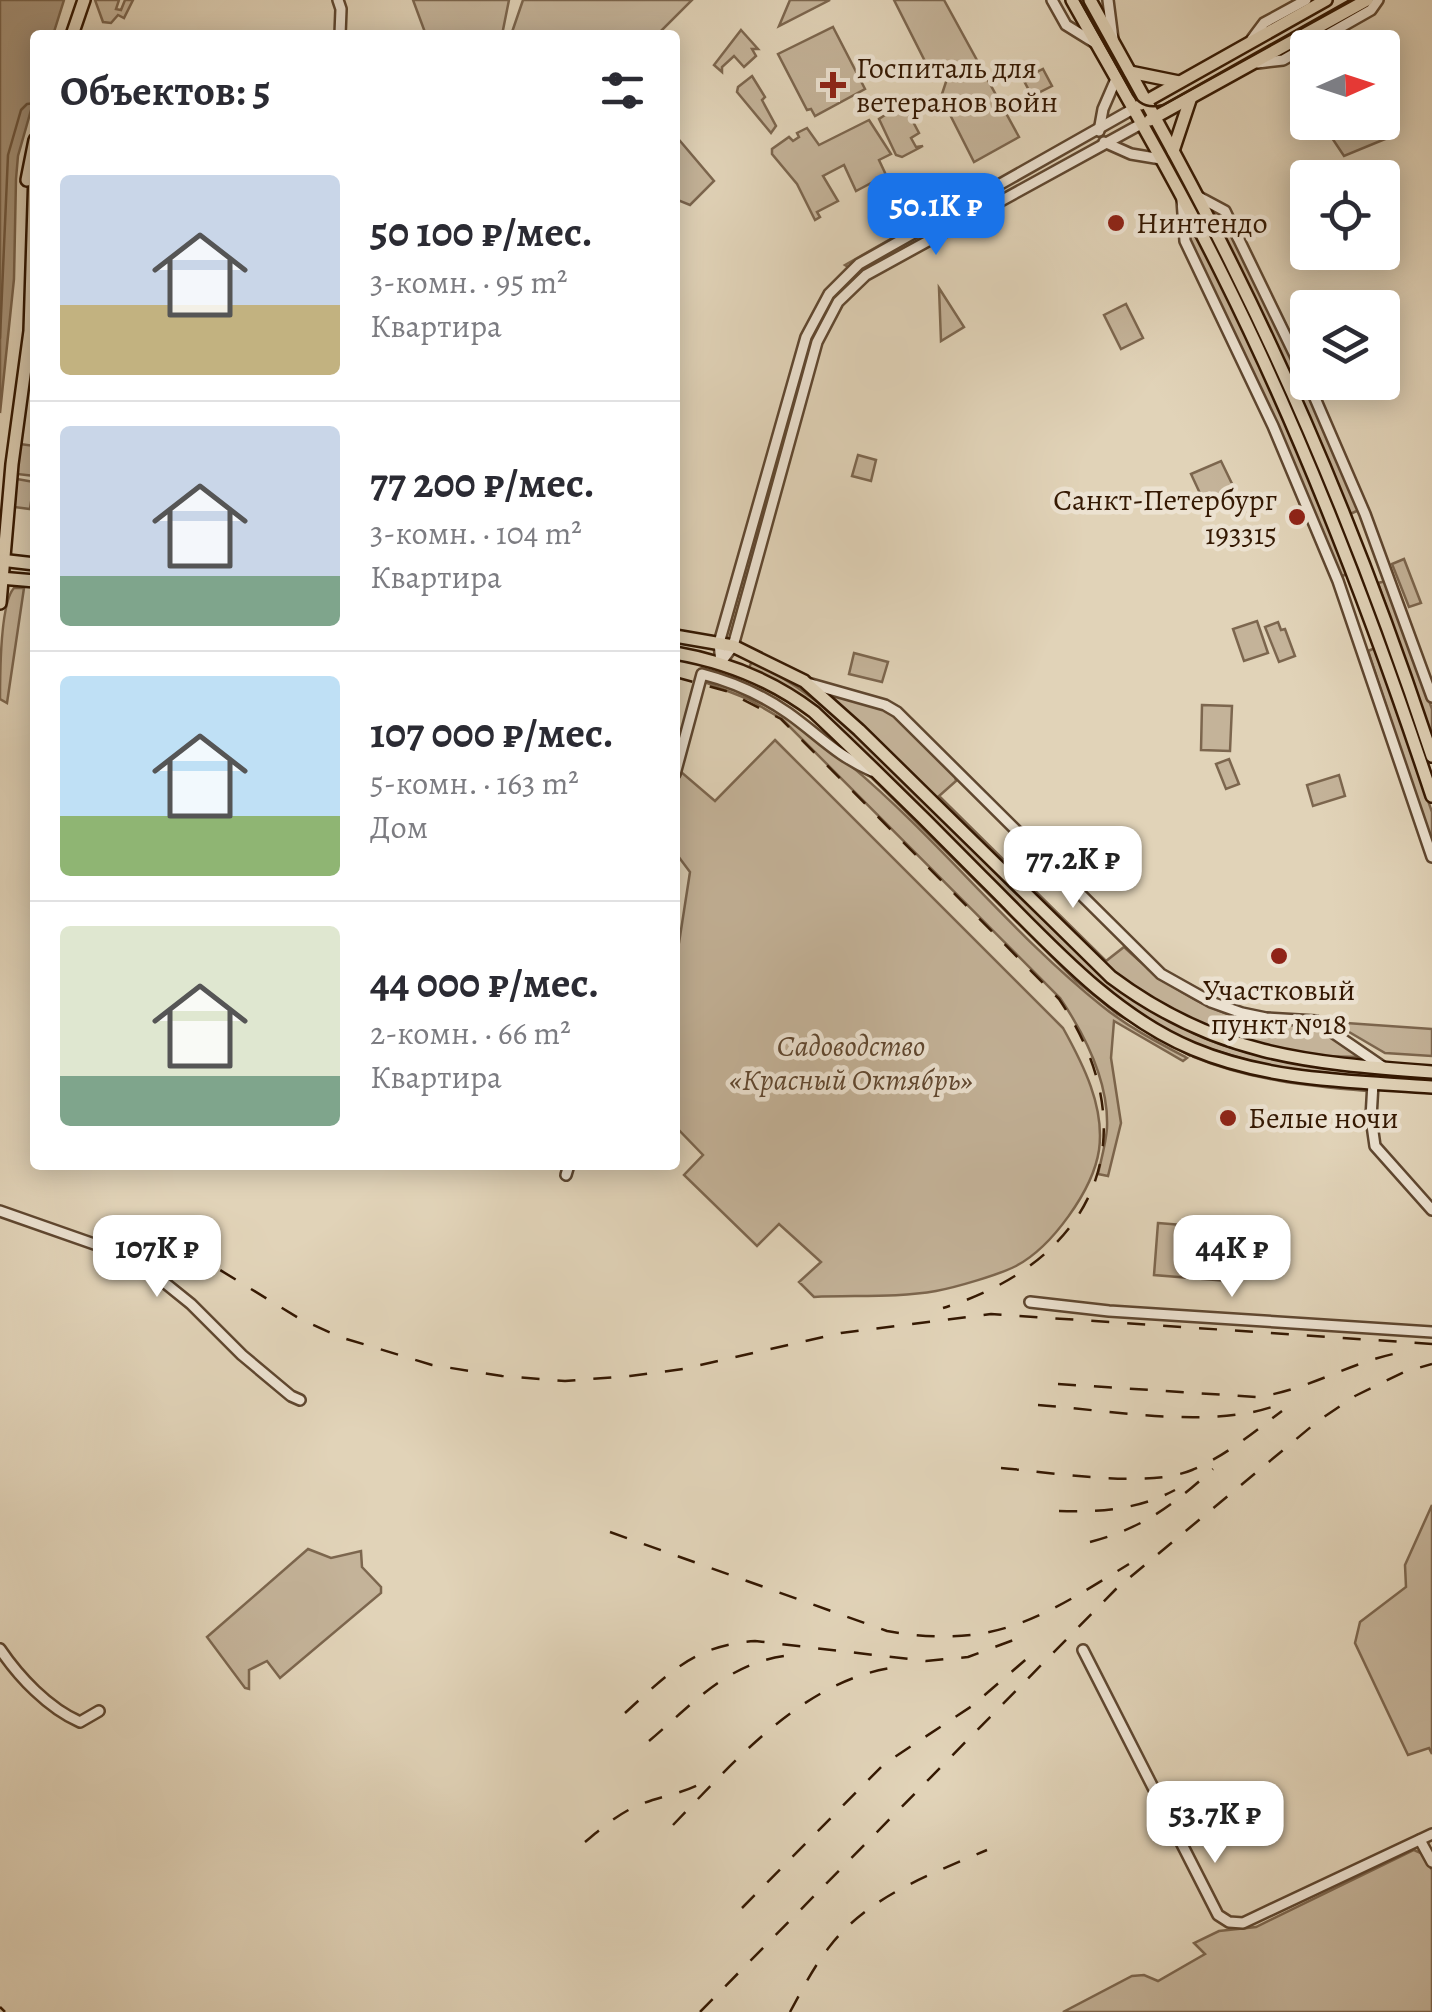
<!DOCTYPE html>
<html lang="ru">
<head>
<meta charset="utf-8">
<style>
	:root { --surface:#fff; --page:#f2f2f3; --text:#2b2b33; --muted:#7c7c81; --line:#e1e1e2; --accent:#1a73e8 }
	body { margin:0; font-family:Alegreya,serif; background:var(--page); color:var(--text); height:100vh; display:flex; flex-direction:column; font-size:38px; white-space:nowrap }
	* { box-sizing:border-box; margin:0 }
	p { font-size:32px; color:var(--muted) }
	.icon { flex:none; width:55px; height:55px; fill:none; stroke:currentColor; stroke-width:2; stroke-linecap:round; stroke-linejoin:round }
	.map { position:relative; flex:1; overflow:hidden }
	.drawer { position:absolute; left:30px; top:30px; width:650px; height:1140px; display:flex; flex-direction:column; background:var(--surface); border-radius:10px; box-shadow:0 5px 25px #0003 }
	.drawer>* { flex:none }
	.needle { width:65px; rotate:87deg }
	.fabs { position:absolute; left:1290px; top:30px; display:grid; gap:20px }
	.fabs a { display:grid; place-items:center; width:110px; height:110px; border-radius:10px; background:var(--surface); box-shadow:0 5px 25px #0003; font-size:50px }
	.price { position:absolute; translate:-50% -85px; padding:0 22px; border-radius:20px; background:#fff; color:#222; font-size:32px; line-height:65px; filter:drop-shadow(0 2px 5px #0008) }
	.price::after { content:''; position:absolute; left:50%; top:60px; width:30px; height:22px; margin-left:-15px; background:inherit; clip-path:polygon(0 0,100% 0,50% 100%) }
	.price.selected { background:var(--accent); color:#fff }
	ul { padding:0; list-style:none }
	li { display:flex; align-items:center; gap:30px; height:250px; padding:0 30px }
	li+li { border-top:2px solid var(--line) }
	li span { display:grid; place-items:center; flex:none; width:280px; height:200px; border-radius:10px; color:#555 }
	li>.icon { margin-inline-start:auto }
	span .icon { width:120px; height:120px; fill:#fffc; stroke-width:1 }
	li b { font-size:42px }
	h2 { display:flex; justify-content:space-between; align-items:center; height:120px; padding:0 30px; font-size:42px }
	.map>svg:first-child { display:block }
</style>
</head>
<body>
<div class="map">
<svg width="1432" height="2012" viewBox="0 0 1432 2012">
	<rect width="100%" height="100%" fill="#e1d3b8"/>
	<filter id="stains"><feTurbulence type="fractalNoise" baseFrequency=".002" numOctaves="4"/><feColorMatrix values="0 0 0 0 .2 0 0 0 0 .09 0 0 0 0 .02 0 0 0 .5 -.17"/></filter>
	<radialGradient id="worn" r=".72"><stop offset=".6" stop-color="#630" stop-opacity="0"/><stop offset="1" stop-color="#630" stop-opacity=".3"/></radialGradient>
	<!-- green -->
	<g fill="#c4b399" stroke="#7c664e" stroke-width="2.5">
		<polygon points="95,0 119,0 116,9 121,10 125,0 133,0 124,18 118,15 111,23 103,22"/>
		<polygon points="413,0 509,0 502,35 426,35"/>
		<polygon points="523,0 692,0 657,35 511,35"/>
		<polygon points="790,0 830,0 779,26"/>
		<polygon points="894,0 944,0 1019,137 974,162 941,97 949,73 947,70 933,77"/>
		<polygon points="833,27 865,89 815,116 811,109 807,110 778,54"/>
		<polygon points="741,30 758,49 752,49 756,56 744,67 734,56 722,67 722,72 714,65"/>
		<polygon points="1043,69 1052,86 1032,96 1023,79"/>
		<polygon points="752,76 765,97 762,100 776,126 771,133 737,92 738,87"/>
		<polygon points="903,103 919,133 911,138 916,147 923,146 902,157 896,155 879,119"/>
		<polygon points="869,120 891,154 879,160 886,175 856,191 844,165 823,176 838,201 817,212 820,217 815,220 797,184 772,154 772,149 789,137 793,141 799,137 797,133 807,128 819,145"/>
		<polygon points="1322,123 1366,123 1391,133 1390,137 1344,156"/>
		<polygon points="675,135 714,181 690,205 675,199"/>
		<polygon points="980,188 981,191 848,267 845,265"/>
		<polygon points="1209,207 1222,214 1295,365 1359,510 1350,514 1287,369"/>
		<polygon points="1187,220 1191,222 1261,366 1349,573 1340,577 1273,416 1188,238"/>
		<polygon points="939,288 964,327 941,341"/>
		<polygon points="1126,304 1143,338 1121,349 1104,315"/>
		<polygon points="20,444 35,446 35,476 17,474"/>
		<polygon points="858,455 876,460 871,481 852,476"/>
		<polygon points="1221,461 1235,490 1205,504 1191,474"/>
		<polygon points="17,479 34,482 30,509 14,507"/>
		<polygon points="1404,559 1421,603 1409,607 1392,564"/>
		<polygon points="1386,581 1432,709 1432,738 1378,583"/>
		<path d="M14 588H24L7 703 0 699C0 675 0 603 14 588Z"/>
		<polygon points="1257,621 1268,653 1244,661 1233,629"/>
		<polygon points="1278,622 1281,630 1285,629 1295,656 1279,662 1265,627"/>
		<polygon points="1375,648 1432,812 1432,845 1368,651"/>
		<polygon points="854,653 888,662 882,682 849,674"/>
		<path d="M752 661C811 690 854 731 900 777 974 849 1044 930 1127 989 1152 1007 1176 1026 1204 1038 1270 1065 1342 1068 1413 1076L1412 1078 1386 1079 1271 1067 1200 1046 1156 1024 1119 999 1075 961 839 729 749 668Z"/>
		<path d="M712 680C871 742 971 902 1102 1006 1128 1027 1157 1042 1187 1058L1183 1061 1114 1021 1111 1058 1121 1123 1108 1176 1098 1174C1101 1160 1106 1143 1107 1128 1109 1081 1085 1035 1060 998L782 719 748 699 707 683Z"/>
		<path d="M833 695 889 710 955 775 956 781 939 796 1106 961 1124 947C1157 978 1194 1005 1238 1017 1288 1031 1318 1011 1360 1057L1313 1056 1261 1048 1170 1011 1112 971 831 697Z"/>
		<polygon points="1202,705 1232,706 1230,751 1201,750"/>
		<path d="M775 740 1063 1028C1083 1064 1105 1107 1099 1150 1093 1190 1052 1247 1016 1266 998 1275 957 1287 936 1291 897 1298 854 1295 814 1297L799 1282 821 1262 779 1224 757 1246 684 1175 703 1155 675 1126V947L679 943 690 872 675 852V796L680 771 715 801Z"/>
		<polygon points="1229,759 1239,784 1226,789 1216,764"/>
		<polygon points="864,770 874,775 1077,976 1189,1052 1189,1055 1117,1014 1075,980"/>
		<polygon points="1339,775 1345,796 1313,806 1307,785"/>
		<polygon points="1332,1022 1432,1029 1432,1056 1385,1053"/>
		<path d="M1197 1054 1364 1087 1367 1091C1307 1086 1250 1080 1194 1057Z"/>
		<polygon points="1158,1223 1244,1230 1240,1282 1154,1275"/>
		<polygon points="1432,1505 1432,1754 1429,1748 1408,1755 1355,1643 1360,1622 1406,1587 1405,1565"/>
		<polygon points="308,1549 331,1558 361,1551 362,1567 381,1587 381,1593 280,1678 267,1661 249,1670 249,1689 245,1688 207,1637"/>
		<polygon points="1414,1850 1423,1854 1432,1870 1432,2012 1063,2012 1132,1976 1144,1975 1158,1981 1205,1954 1194,1943 1219,1931 1256,1927"/>
	</g>
	<!-- water -->
	<polygon fill="#a6937a" stroke="#78624a" stroke-width="2.5" points="0,0 64,0 53,35 35,35 35,96 18,156 16,179 14,279 0,413"/>
	<g fill="none" stroke-linecap="round" stroke-linejoin="round">
		<!-- shore -->
		<polyline stroke="#6d563e" stroke-width="2.5" points="0,338 8,155 21,110 27,104 35,103"/>
		<defs>
			<g id="minor">
				<polyline points="338,0 341,9 340,35"/>
				<polyline points="1052,0 1066,25 1095,43"/>
				<polyline points="1108,0 1113,39"/>
				<polyline points="1252,39 1264,23 1306,0"/>
				<polyline points="1258,63 1283,60 1371,10 1378,0"/>
				<polyline points="1099,131 1103,109 1116,79"/>
				<polyline points="1104,142 1131,154 1161,159"/>
				<polyline points="1197,196 1225,211 1308,382"/>
				<polyline points="1182,200 1185,241 1273,426 1338,581 1432,857"/>
				<polyline points="1308,382 1365,514 1432,697"/>
				<polyline points="721,662 719,643 806,337 829,294 859,264 1133,109"/>
				<polyline points="721,662 733,646 817,342 838,302 866,275 1141,124"/>
				<polyline points="811,684 885,705 897,712 1161,974 1211,1002 1242,1013 1266,1018 1316,1021 1383,1067"/>
				<path d="M675 774 702 674C733 682 762 695 788 713 819 735 837 756 872 771"/>
				<polyline points="1373,1083 1371,1118 1375,1146 1432,1210"/>
				<polyline points="566,1175 569,1165"/>
				<polyline points="0,1211 134,1258 191,1304 242,1355 291,1396 300,1400"/>
				<polyline points="1030,1302 1109,1311 1432,1332"/>
				<path d="M0 1649C19 1677 48 1708 80 1722L99 1711"/>
				<polyline points="1083,1650 1218,1915 1229,1922 1243,1923 1432,1834"/>
				<polyline points="1420,1840 1432,1862"/>
			</g>
			<g id="major">
				<path d="M1072 0C1123 91 1176 181 1222 274 1306 442 1373 618 1432 796"/>
				<path d="M1090 0C1139 89 1189 177 1234 269 1312 426 1377 589 1432 756"/>
				<polyline points="72,35 84,0"/>
				<polyline points="1130,72 1179,82"/>
				<polyline points="1141,104 1326,0"/>
				<polyline points="1150,120 1367,0"/>
				<polyline points="1173,151 1190,100"/>
				<polyline points="27,180 35,140"/>
				<polyline points="0,560 35,564"/>
				<polyline points="0,578 35,581"/>
				<polyline points="0,603 12,464 30,331 35,173"/>
				<path d="M675 636 733 646 804 681 859 730 1111 977C1215 1055 1307 1063 1432 1072"/>
				<path d="M675 653C727 662 772 680 814 712 871 766 927 821 982 877 1046 940 1109 1014 1193 1049 1269 1081 1351 1081 1432 1087"/>
			</g>
		</defs>
		<!-- minor casing -->
		<use href="#minor" stroke="#5f4730" stroke-width="14"/>
		<!-- major casing -->
		<use href="#major" stroke="#341802" stroke-width="16"/>
		<!-- minor -->
		<use href="#minor" stroke="#ece2d1" stroke-width="9"/>
		<!-- major -->
		<use href="#major" stroke="#e1d3b8" stroke-width="11"/>
		<!-- tram -->
		<path stroke="#341802" stroke-width="2.5" d="M1080 0 1133 95C1141 106 1150 108 1163 105L1350 0"/>
		<!-- rail -->
		<g stroke="#341802" stroke-width="2.5" stroke-dasharray="18 18" stroke-linecap="butt">
			<path d="M675 677 726 691 781 719 1059 999C1151 1135 1096 1261 943 1308"/>
			<polyline points="157,1236 194,1254 300,1319 340,1337 432,1365 502,1376 565,1381 630,1376 683,1369 841,1333 991,1314 1432,1344"/>
			<path d="M1058 1384 1257 1397C1311 1390 1356 1358 1410 1351"/>
			<path d="M1038 1405C1111 1410 1221 1432 1287 1401"/>
			<path d="M1001 1468C1051 1472 1147 1489 1192 1470 1224 1457 1254 1432 1282 1411"/>
			<path d="M1059 1511C1101 1512 1137 1510 1175 1490"/>
			<path d="M610 1532 887 1631C994 1650 1041 1618 1129 1564"/>
			<path d="M1090 1542C1143 1528 1172 1506 1213 1469"/>
			<path d="M625 1713C668 1674 694 1645 755 1641L926 1661 968 1657 1027 1635"/>
			<path d="M649 1741C695 1702 732 1658 796 1655"/>
			<path d="M673 1825C735 1761 804 1679 897 1667"/>
			<path d="M585 1842C602 1828 619 1813 639 1805 662 1795 685 1794 707 1780"/>
			<polyline points="742,1908 884,1764 972,1706 1038,1649"/>
			<polyline points="0,2007 5,2012"/>
			<polyline points="700,2012 1116,1589 1318,1421 1355,1396 1404,1372 1432,1364"/>
			<path d="M790 2012C802 1990 814 1966 830 1946 869 1896 931 1874 987 1850"/>
		</g>
	</g>
	<!-- markers -->
	<g fill="#8f2418" stroke="#ece2d1" stroke-width="4">
		<path d="M828 70h10v10h10v10h-10v10h-10v-10h-10v-10h10z"/>
		<circle cx="1116" cy="223" r="10"/>
		<circle cx="1297" cy="517" r="10"/>
		<circle cx="1279" cy="956" r="10"/>
		<circle cx="1228" cy="1118" r="10"/>
	</g>
	<g text-anchor="middle" stroke-width="9" stroke-linejoin="round" paint-order="stroke">
		<!-- poi labels -->
		<g font-size="30" fill="#341802" stroke="#ece2d1" text-anchor="start">
			<text x="856" y="78">Госпиталь для<tspan x="856" dy="34">ветеранов войн</tspan></text>
			<text x="1136" y="233">Нинтендо</text>
			<text x="1277" y="510" text-anchor="end">Санкт-Петербург<tspan x="1277" dy="34">193315</tspan></text>
			<text x="1279" y="1000" text-anchor="middle">Участковый<tspan x="1279" dy="34">пункт №18</tspan></text>
			<text x="1248" y="1128">Белые ночи</text>
		</g>
		<!-- park labels -->
		<g font-size="30" font-style="italic" fill="#5f462f" stroke="#ece2d1">
			<text x="851" y="1056">Садоводство<tspan x="851" dy="34">«Красный Октябрь»</tspan></text>
		</g>
	</g>
	<rect width="100%" height="100%" filter="url(#stains)"/>
	<rect width="100%" height="100%" fill="url(#worn)"/>
</svg>
<div class="fabs">
<a><svg class="needle" viewBox="-14 -14 28 28"><path d="M0-13l5 13h-10z" fill="#e53935"/><path d="M0 13l5-13h-10z" fill="#7c7c81"/></svg></a>
<a><svg class="icon" aria-label="locate" viewBox="0 0 24 24"><circle cx="12" cy="12" r="6"/><path d="M12 2v4M12 18v4M2 12h4M18 12h4"/></svg></a>
<a><svg class="icon" aria-label="layers" viewBox="0 0 24 24"><path d="M12 4l9 5-9 5-9-5zM3 14l9 5 9-5"/></svg></a>
</div>
<b class="price selected" style="left:936px;top:258px">50.1K ₽</b>
<b class="price" style="left:1073px;top:911px">77.2K ₽</b>
<b class="price" style="left:157px;top:1300px">107K ₽</b>
<b class="price" style="left:1232px;top:1300px">44K ₽</b>
<b class="price" style="left:1215px;top:1866px">53.7K ₽</b>
<section class="drawer">
<h2>Объектов: 5<svg class="icon" aria-label="filters" viewBox="0 0 24 24"><path d="M4 7h16M4 17h16"/><circle cx="9" cy="7" r="2"/><circle cx="15" cy="17" r="2"/></svg></h2>
<ul>
<li><span style="background:linear-gradient(#c9d6e8 65%,#c2b280 0)"><svg class="icon" aria-label="home" viewBox="0 0 24 24"><path d="M3 11l9-7 9 7M6 9v11h12V9"/></svg></span><div><b>50 100 ₽/мес.</b><p>3-комн. · 95 m²</p><p>Квартира</p></div></li>
<li><span style="background:linear-gradient(#c9d6e8 75%,#7fa58c 0)"><svg class="icon" aria-label="home" viewBox="0 0 24 24"><path d="M3 11l9-7 9 7M6 9v11h12V9"/></svg></span><div><b>77 200 ₽/мес.</b><p>3-комн. · 104 m²</p><p>Квартира</p></div></li>
<li><span style="background:linear-gradient(#bfe0f5 70%,#8fb573 0)"><svg class="icon" aria-label="home" viewBox="0 0 24 24"><path d="M3 11l9-7 9 7M6 9v11h12V9"/></svg></span><div><b>107 000 ₽/мес.</b><p>5-комн. · 163 m²</p><p>Дом</p></div></li>
<li><span style="background:linear-gradient(#dfe7d0 75%,#7fa58c 0)"><svg class="icon" aria-label="home" viewBox="0 0 24 24"><path d="M3 11l9-7 9 7M6 9v11h12V9"/></svg></span><div><b>44 000 ₽/мес.</b><p>2-комн. · 66 m²</p><p>Квартира</p></div></li>
</ul>
</section>
</div>
</body>
</html>
